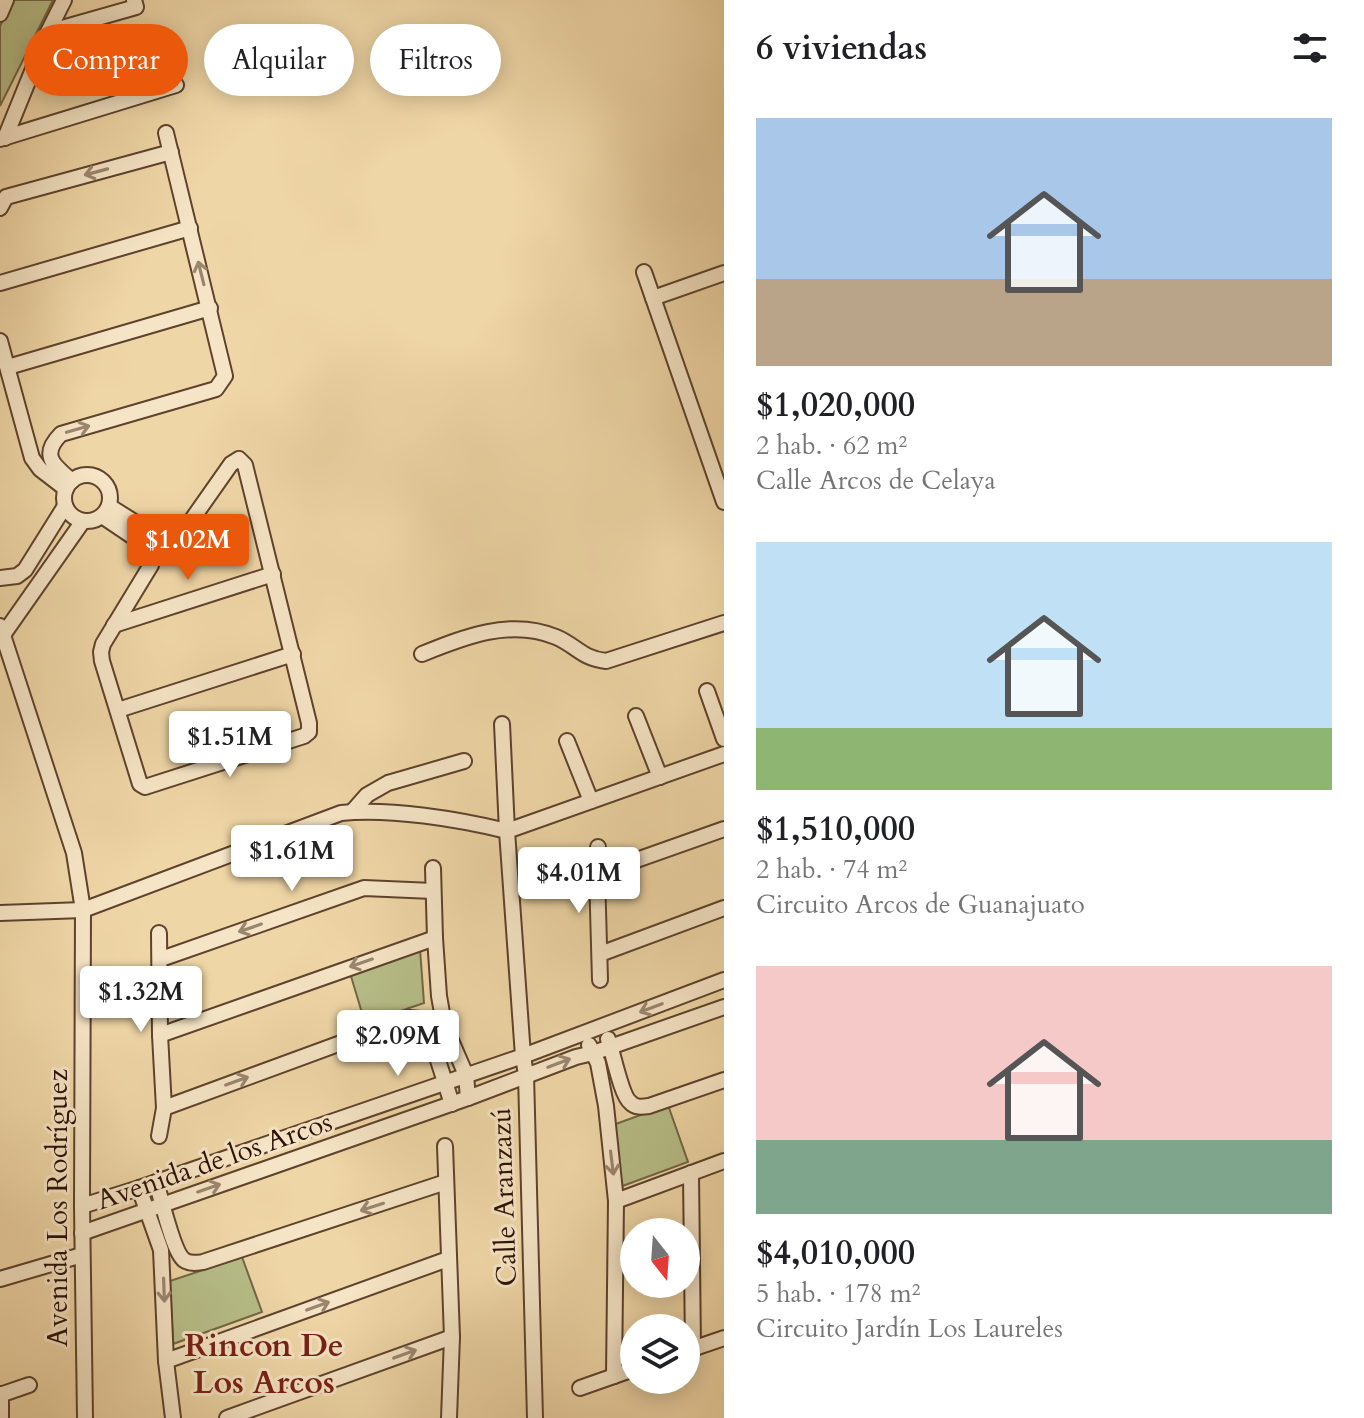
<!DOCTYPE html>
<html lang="es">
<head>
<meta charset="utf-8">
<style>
	:root { --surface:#fff; --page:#f2f2f2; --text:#202124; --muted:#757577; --accent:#ea580c }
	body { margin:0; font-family:Cardo,serif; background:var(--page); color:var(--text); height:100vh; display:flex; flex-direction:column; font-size:30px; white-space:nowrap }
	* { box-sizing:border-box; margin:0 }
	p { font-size:26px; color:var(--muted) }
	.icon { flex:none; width:44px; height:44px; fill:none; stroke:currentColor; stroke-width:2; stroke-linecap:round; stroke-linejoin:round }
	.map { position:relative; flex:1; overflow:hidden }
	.details { display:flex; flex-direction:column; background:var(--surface); width:640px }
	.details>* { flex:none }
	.banner { position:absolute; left:24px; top:24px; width:580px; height:72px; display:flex; gap:16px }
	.needle { width:52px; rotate:163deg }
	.tools { position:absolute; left:620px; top:1218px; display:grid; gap:16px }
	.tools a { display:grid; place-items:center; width:80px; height:80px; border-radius:50%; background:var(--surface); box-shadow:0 4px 20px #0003; font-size:40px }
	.price { position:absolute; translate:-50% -68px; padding:0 18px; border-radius:8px; background:#fff; color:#222; font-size:26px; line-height:52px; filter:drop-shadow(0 2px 4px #0008) }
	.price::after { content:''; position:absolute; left:50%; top:48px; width:24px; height:18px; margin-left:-12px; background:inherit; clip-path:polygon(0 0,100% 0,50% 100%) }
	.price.selected { background:var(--accent); color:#fff }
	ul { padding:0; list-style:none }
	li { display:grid; align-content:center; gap:16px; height:424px; padding:0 32px }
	li span { display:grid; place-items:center; height:248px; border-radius:0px; color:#555 }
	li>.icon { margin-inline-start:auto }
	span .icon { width:144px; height:144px; fill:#fffc; stroke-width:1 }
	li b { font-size:34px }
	h2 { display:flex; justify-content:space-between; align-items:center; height:96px; padding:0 32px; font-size:34px }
	.pill { padding:0 28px; border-radius:36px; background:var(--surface); box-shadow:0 4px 20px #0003; font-size:28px; line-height:72px }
	.pill.selected { background:var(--accent); color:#fff }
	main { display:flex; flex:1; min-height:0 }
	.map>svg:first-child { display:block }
</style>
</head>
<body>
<main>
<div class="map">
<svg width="724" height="1418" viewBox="0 0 724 1418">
	<rect width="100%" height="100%" fill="#efd6a6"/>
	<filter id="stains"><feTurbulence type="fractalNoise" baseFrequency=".0025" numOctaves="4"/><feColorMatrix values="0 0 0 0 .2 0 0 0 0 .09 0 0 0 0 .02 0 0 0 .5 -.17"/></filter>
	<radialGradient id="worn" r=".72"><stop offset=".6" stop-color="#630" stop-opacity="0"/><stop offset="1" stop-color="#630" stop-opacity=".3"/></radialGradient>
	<!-- green -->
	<g fill="#b7be88" stroke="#726746" stroke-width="2">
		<polygon points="13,0 53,0 0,106 0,26"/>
		<polygon points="420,949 424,1003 365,1023 350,973"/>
		<polygon points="668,1105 688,1162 617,1188 613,1125"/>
		<polygon points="242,1257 262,1312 173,1344 170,1281"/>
	</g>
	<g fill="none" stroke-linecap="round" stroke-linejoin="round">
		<defs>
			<g id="minor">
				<polyline points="0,14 6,0"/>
				<polyline points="48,32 136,7 134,0"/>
				<polyline points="5,138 48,32 64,0"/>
				<polyline points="0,139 176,85"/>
				<polyline points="0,208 6,197 171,152"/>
				<polyline points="644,272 724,502"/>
				<polyline points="0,283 190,228"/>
				<polyline points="653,298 724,273"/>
				<polyline points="0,341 32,458 40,469 66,489"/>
				<polyline points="8,367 210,308"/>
				<circle cx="87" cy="498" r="23"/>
				<path d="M72 481C53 465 40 455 61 434L216 389 225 376 166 133"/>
				<polyline points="102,516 151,549 153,556 151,565 103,644 101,652 102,661 140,784 145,787 304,736 309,732 309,723 245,465 239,459 231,464 179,538 171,542 160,538 109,506"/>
				<polyline points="0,578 17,576 25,570 65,506"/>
				<polyline points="114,625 273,574"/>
				<polyline points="0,626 74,853 83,910 82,1206 85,1418"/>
				<polyline points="3,635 83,521"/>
				<path d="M422 654C464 637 511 618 556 637 577 646 581 658 606 661L724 623"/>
				<polyline points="707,691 724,739"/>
				<polyline points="118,710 293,654"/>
				<polyline points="636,716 660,777"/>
				<polyline points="502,724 507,831 523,1056 526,1075 535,1418"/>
				<polyline points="567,741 591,801"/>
				<polyline points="352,812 367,795 388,783 464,761"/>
				<polyline points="598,847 597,874 600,980"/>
				<polyline points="433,868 435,938 439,996 444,1024 466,1075 468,1098"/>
				<polyline points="597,874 724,829"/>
				<path d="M0 913 83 910 341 813C390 808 458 819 507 831L724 754"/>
				<polyline points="600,954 724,908"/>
				<polyline points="161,959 364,888 433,891"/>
				<polyline points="160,1035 435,938"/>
				<path d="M608 1039C613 1052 621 1095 630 1102 635 1108 642 1107 649 1106L724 1080"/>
				<polyline points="589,1045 598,1063 606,1106 616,1201 614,1376"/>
				<polyline points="164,1108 409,1018 420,1019 427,1026 452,1104"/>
				<polyline points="159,1136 164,1108 160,1035 159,933"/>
				<polyline points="445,1146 452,1337 449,1418"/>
				<polyline points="691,1173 693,1349"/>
				<path d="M156 1182C161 1197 173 1252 184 1260 190 1264 196 1263 203 1262L446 1182"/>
				<polyline points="139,1188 161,1250 166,1361 173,1418"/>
				<polyline points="616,1201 724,1161"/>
				<polyline points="82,1206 139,1188 523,1056 724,980"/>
				<polyline points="82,1233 468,1098 576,1057 593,1053 724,1007"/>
				<polyline points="0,1279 82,1255"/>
				<polyline points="686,1351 724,1338"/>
				<polyline points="166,1361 448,1259"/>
				<polyline points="580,1388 634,1369"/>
				<polyline points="1,1394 1,1418"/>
				<polyline points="0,1395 29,1385"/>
				<polyline points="227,1418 452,1337"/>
			</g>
		</defs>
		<!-- minor casing -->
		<use href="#minor" stroke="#5d422d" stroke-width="18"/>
		<!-- minor -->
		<use href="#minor" stroke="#f5e4c5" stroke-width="14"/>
	</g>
	<!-- one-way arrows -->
	<defs><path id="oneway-shaft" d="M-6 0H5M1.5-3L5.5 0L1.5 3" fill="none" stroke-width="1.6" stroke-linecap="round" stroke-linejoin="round" transform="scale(2)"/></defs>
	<g stroke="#9b856f">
		<use href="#oneway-shaft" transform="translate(96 172) rotate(165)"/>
		<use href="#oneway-shaft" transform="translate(201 273) rotate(-104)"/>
		<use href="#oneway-shaft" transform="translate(78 429) rotate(-16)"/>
		<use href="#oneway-shaft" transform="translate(250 928) rotate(161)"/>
		<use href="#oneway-shaft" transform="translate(361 963) rotate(161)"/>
		<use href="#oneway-shaft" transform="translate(651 1008) rotate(159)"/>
		<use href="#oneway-shaft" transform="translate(559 1063) rotate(-21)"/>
		<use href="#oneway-shaft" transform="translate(237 1081) rotate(-20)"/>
		<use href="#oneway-shaft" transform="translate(612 1163) rotate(83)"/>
		<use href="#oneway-shaft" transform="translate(209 1188) rotate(-19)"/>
		<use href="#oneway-shaft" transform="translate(372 1207) rotate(162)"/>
		<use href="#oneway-shaft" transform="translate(164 1290) rotate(88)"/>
		<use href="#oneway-shaft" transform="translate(318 1306) rotate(-20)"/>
		<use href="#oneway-shaft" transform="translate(405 1354) rotate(-20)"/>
	</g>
	<g text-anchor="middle" stroke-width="6" stroke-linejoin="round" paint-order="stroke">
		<!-- street labels -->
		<g font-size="28" fill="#2c1005" stroke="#f5e4c5">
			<text transform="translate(214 1160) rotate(-19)" y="10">Avenida de los Arcos</text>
			<text transform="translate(503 1197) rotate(-92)" y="10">Calle Aranzazú</text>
			<text transform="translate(57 1208) rotate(-90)" y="10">Avenida Los Rodríguez</text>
		</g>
		<!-- quarter labels -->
		<g font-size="32" font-weight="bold" fill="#7a1f14" stroke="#f5e4c5">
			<text x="264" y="1356">Rincon De<tspan x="264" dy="37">Los Arcos</tspan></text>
		</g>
	</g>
	<rect width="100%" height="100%" filter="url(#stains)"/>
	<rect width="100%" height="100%" fill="url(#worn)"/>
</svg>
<div class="tools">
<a><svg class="needle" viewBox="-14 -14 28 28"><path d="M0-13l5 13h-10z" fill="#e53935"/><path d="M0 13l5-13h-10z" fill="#757577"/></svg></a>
<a><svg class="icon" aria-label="layers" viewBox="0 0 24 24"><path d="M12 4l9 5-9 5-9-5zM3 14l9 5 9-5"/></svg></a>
</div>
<b class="price selected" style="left:188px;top:582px">$1.02M</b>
<b class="price" style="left:230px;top:779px">$1.51M</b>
<b class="price" style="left:292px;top:893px">$1.61M</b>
<b class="price" style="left:579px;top:915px">$4.01M</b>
<b class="price" style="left:141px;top:1034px">$1.32M</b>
<b class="price" style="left:398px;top:1078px">$2.09M</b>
<div class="banner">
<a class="pill selected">Comprar</a>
<a class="pill">Alquilar</a>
<a class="pill">Filtros</a>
</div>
</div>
<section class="details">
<h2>6 viviendas<svg class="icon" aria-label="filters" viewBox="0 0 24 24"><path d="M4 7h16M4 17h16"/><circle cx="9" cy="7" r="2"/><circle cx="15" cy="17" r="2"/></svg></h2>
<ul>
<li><span style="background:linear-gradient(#a9c7e8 65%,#b9a48a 0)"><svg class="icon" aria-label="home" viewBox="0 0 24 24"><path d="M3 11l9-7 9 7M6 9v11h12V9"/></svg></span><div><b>$1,020,000</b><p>2 hab. · 62 m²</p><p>Calle Arcos de Celaya</p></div></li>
<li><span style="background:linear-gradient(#bfe0f5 75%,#8fb573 0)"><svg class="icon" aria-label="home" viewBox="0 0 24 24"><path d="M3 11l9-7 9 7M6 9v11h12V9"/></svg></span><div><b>$1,510,000</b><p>2 hab. · 74 m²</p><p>Circuito Arcos de Guanajuato</p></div></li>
<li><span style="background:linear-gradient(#f6c9c9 70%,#7fa58c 0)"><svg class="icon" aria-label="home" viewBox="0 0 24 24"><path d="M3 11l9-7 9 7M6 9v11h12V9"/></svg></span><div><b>$4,010,000</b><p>5 hab. · 178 m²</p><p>Circuito Jardín Los Laureles</p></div></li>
</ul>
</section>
</main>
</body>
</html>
